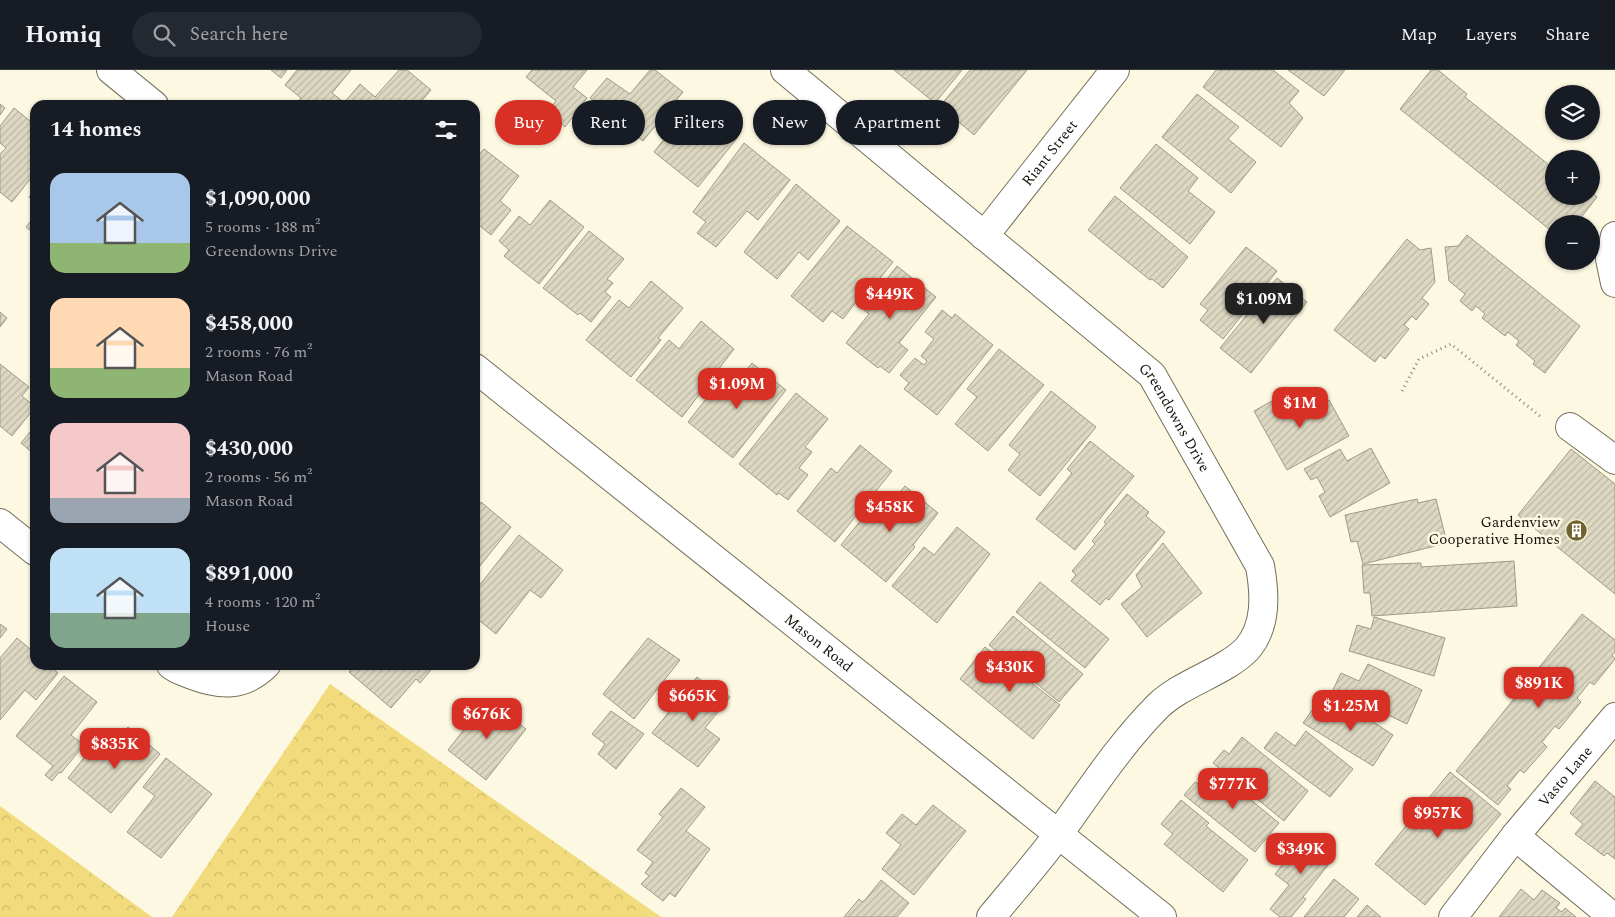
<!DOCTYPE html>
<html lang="en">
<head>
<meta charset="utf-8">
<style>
	:root { --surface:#171b24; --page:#242831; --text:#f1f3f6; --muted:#9ea1a6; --line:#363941; --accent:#d93025 }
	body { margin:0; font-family:Spectral,serif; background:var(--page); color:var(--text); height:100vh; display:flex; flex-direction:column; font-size:19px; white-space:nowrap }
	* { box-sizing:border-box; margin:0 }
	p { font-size:16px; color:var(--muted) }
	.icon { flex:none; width:28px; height:28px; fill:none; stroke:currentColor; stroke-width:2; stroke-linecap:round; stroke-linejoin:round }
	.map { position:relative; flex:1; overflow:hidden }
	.details { position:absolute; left:30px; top:30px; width:450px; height:570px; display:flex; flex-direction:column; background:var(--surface); border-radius:15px; box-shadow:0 1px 4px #0004 }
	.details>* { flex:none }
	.guide { position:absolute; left:495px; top:30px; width:475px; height:45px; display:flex; gap:10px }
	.tools { position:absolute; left:1545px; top:15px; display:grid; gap:10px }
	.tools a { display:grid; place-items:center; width:55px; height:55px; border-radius:50%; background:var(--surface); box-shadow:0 1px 4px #0004; font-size:25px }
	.price { position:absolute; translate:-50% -42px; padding:0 11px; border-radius:10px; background:var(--accent); color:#fff; font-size:16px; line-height:32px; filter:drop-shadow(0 1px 2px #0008) }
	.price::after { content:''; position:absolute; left:50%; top:30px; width:15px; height:11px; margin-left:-8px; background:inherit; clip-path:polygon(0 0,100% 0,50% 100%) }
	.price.on { background:#222; color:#fff }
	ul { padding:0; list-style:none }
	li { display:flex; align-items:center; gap:15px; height:125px; padding:0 20px }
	li span { display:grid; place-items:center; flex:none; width:140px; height:100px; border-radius:15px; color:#555 }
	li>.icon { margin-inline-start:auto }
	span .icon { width:60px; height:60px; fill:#fffc; stroke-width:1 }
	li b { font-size:21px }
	h2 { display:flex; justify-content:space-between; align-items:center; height:60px; padding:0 20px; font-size:21px }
	.pill { padding:0 18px; border-radius:22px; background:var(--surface); box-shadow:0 1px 4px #0004; font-size:18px; line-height:45px }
	.pill.on { background:var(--accent); color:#fff }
	header { display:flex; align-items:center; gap:30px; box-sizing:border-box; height:70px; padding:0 25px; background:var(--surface); border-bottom:1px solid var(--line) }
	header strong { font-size:24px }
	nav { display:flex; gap:28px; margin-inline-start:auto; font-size:18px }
	.search { width:350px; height:45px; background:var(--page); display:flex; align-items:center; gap:12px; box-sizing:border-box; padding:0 18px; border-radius:28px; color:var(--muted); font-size:19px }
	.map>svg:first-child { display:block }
</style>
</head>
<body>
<header>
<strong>Homiq</strong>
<div class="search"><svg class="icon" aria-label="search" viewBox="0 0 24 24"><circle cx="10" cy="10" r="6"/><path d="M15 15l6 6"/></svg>Search here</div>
<nav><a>Map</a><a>Layers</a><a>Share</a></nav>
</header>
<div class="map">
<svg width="1615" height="847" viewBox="0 0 1615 847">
	<defs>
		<pattern id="park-crowns" width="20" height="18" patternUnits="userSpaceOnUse" patternTransform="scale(1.25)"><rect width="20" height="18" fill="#f1db7c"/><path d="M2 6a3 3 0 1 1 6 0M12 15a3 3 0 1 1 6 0" fill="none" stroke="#cebb6a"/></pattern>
		<pattern id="building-hatch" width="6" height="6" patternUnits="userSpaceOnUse" patternTransform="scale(1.25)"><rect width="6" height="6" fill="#ddd8c2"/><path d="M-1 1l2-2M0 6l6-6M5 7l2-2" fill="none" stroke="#bdb8a5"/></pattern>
	</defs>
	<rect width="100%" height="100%" fill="#fdf8e1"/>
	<!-- park -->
	<g fill="url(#park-crowns)">
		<polygon points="330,614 661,847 172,847"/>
		<polygon points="0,736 152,847 0,847"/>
	</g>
	<!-- building -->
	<g fill="url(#building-hatch)" stroke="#9f9a85">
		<polygon points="271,0 287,0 281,8"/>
		<polygon points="297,0 351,0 332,23 341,30 336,35 295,35 301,28 285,15"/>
		<polygon points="399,0 407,0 431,20 418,35 342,35 360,14 375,27"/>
		<polygon points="532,0 587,0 573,17 587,28 565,57 547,42 556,31 526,7"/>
		<polygon points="650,0 655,0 683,22 643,71 590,28 607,8 630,24"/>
		<polygon points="894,0 962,0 935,33"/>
		<polygon points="970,0 1027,0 974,65 940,36"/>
		<polygon points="1216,0 1273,0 1299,21 1289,33 1303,48 1281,77 1203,17"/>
		<polygon points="1288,0 1345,0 1324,26"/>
		<polygon points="1431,0 1438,0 1467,24 1465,27 1554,99 1554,126 1591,126 1591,122 1597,127 1576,154 1554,154 1554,163 1400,39"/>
		<polygon points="1197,24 1239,57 1228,69 1256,92 1231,123 1162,67"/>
		<polygon points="0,34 5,38 0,45"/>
		<polygon points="14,38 35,55 35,103 12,132 0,122 0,84 6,78 0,73 0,56"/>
		<polygon points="709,44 738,67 698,117 654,82 673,58 688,70"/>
		<polygon points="475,71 480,75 475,82"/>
		<polygon points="744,73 790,110 758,150 747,141 716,177 697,163 706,152 693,142"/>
		<polygon points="1156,74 1198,108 1188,121 1215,142 1190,174 1120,118"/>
		<polygon points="484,79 519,106 500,131 511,140 491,165 480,156 475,162 475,90"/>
		<polygon points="796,114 840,151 808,190 799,182 777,209 744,182"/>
		<polygon points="35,120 35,131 29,127"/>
		<polygon points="1115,126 1188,187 1163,218 1152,209 1150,210 1088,160"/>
		<polygon points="550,130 584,157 539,214 504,186 509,180 499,171 519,146 530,155"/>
		<polygon points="35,146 35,164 26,157"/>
		<polygon points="847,156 893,192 859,234 856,232 843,249 832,241 823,252 791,226"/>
		<polygon points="589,161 624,189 607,209 613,213 605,222 611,227 591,252 580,243 578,245 543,218"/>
		<polygon points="1467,165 1580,256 1545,303 1533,294 1535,291 1516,275 1519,271 1508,262 1505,266 1482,248 1485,244 1476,236 1472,241 1460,231 1465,224 1449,211 1445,177 1458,176"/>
		<polygon points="1407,169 1420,180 1431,178 1435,212 1422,228 1429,234 1416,250 1412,246 1404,255 1409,259 1385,289 1380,285 1375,292 1334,260"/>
		<polygon points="1246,177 1277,201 1223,269 1200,250 1208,240 1200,234"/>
		<polygon points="897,196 936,227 899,273 908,280 889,303 880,296 878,298 846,273 869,244 863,239"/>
		<polygon points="1277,208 1307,232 1251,303 1220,278"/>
		<polygon points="651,211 683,238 658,268 661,270 631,307 586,270 619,230 629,238"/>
		<polygon points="942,240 952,248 955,244 993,275 937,345 904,319 909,313 900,305 915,288 924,295 927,291 921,286 934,269 925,262"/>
		<polygon points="0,242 7,248 0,257"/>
		<polygon points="701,251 734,279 682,347 636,310 669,270 679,279"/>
		<polygon points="999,279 1044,315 988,381 955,354 977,327 967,319"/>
		<polygon points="752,293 786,320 733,388 688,352 720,311 730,320"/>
		<polygon points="0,294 29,317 22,326 35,337 12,366 0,356"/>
		<polygon points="1051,321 1096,357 1040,426 1008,400 1020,384 1009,375"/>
		<polygon points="1290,321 1303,344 1329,330 1349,366 1287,400 1254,341"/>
		<polygon points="796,323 828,349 805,377 812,382 799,398 808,405 788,430 779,423 777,425 739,394"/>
		<polygon points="35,356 35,385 21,373"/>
		<polygon points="1090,371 1134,406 1075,480 1036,449 1072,403 1067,399"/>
		<polygon points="860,375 892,401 835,472 797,441 831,398 837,403"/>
		<polygon points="1371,378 1390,413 1330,447 1319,426 1325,422 1317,407 1311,410 1304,399 1340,379 1347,391"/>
		<polygon points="1571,379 1615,414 1615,524 1518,445"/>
		<polygon points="905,416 938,443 913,475 915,477 886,512 841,475 873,435 883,443"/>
		<polygon points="1127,424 1149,442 1146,446 1165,462 1109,530 1106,528 1100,535 1071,511 1076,505 1072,501 1095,474 1092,471 1106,454 1104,452"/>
		<polygon points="1417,429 1418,433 1436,429 1447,473 1363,494 1357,471 1351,472 1345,445"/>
		<polygon points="481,432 511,457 475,502 475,440"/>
		<polygon points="957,457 990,484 937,553 892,516 924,477 934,485"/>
		<polygon points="519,465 563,500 541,528 530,520 496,564 475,547 475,521"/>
		<polygon points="1163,473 1202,523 1147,567 1121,534 1142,517 1136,505"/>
		<polygon points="1514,491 1517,536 1372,546 1370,523 1364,523 1362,495 1421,493 1421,497"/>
		<polygon points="1040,512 1109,569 1085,598 1016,542"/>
		<polygon points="1582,544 1615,570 1615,582 1612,585 1615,589 1594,615 1590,612 1577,628 1581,632 1559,659 1555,656 1542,672 1547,677 1524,703 1520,700 1507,716 1511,719 1498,735 1456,701"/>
		<polygon points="1013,546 1083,604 1059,632 989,575"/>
		<polygon points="1374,547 1445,568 1434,606 1349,581 1357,555 1371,559"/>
		<polygon points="0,554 7,559 0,568"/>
		<polygon points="17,568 35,583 35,595 49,595 58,603 36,630 25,620 0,650 0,588"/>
		<polygon points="648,568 680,590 634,649 603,624"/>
		<polygon points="985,577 1060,635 1033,669 960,609"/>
		<polygon points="1368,594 1422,620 1407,654 1359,631 1358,634 1332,622 1341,603 1359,611"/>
		<polygon points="355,595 435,595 420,613 416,609 391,638 349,602"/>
		<polygon points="64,606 97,632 71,665 84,675 61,703 59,702 52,711 45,705 53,696 16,666"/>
		<polygon points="697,607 715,622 719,618 730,627 705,658 720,669 698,697 652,663"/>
		<polygon points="488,629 526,659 486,710 448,680"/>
		<polygon points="1343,632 1393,665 1373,696 1303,653 1315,636 1333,648"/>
		<polygon points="611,641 644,664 616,699 598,684 605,674 592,664"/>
		<polygon points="128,657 160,684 111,743 68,708 90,680 102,690"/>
		<polygon points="1306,661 1353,699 1330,727 1264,678 1276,662 1295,676"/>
		<polygon points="1242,667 1308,721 1284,751 1213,693 1224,680 1229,684"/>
		<polygon points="166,688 212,724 161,788 127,762 155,726 143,717"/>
		<polygon points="1213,699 1279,753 1255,782 1184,725 1195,712 1200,715"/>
		<polygon points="1450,702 1501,744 1425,835 1375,794"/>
		<polygon points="1595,711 1615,727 1615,789 1607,783 1604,786 1575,764 1583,754 1570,743"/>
		<polygon points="681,718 705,737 686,761 710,779 675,827 670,823 663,831 641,814 649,806 645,803 653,792 637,780 663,747 659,744"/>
		<polygon points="1181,730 1209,753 1206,756 1248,790 1223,822 1164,774 1173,764 1161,754"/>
		<polygon points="933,735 966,761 914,825 882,799 901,775 886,763 902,744 916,755"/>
		<polygon points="1307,764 1335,786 1303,827 1306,829 1291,847 1280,847 1270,839 1289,815 1275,804"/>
		<polygon points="1334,809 1359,829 1344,847 1304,847"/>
		<polygon points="881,810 909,833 897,847 844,847 859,829 862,832 865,830"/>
		<polygon points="1521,819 1534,830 1542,820 1560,833 1556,838 1562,842 1565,838 1576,847 1499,847"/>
		<polygon points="1367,835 1381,847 1357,847"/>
	</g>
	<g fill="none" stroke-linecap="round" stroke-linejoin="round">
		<defs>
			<g id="minor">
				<polyline points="111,0 154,35"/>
				<path id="s1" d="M785 0 1152 305 1260 496C1265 524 1267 556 1247 579 1225 602 1183 612 1158 636 1121 673 1091 719 1060 762 1039 791 1014 819 991 847"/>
				<path id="s2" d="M984 166 1115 0"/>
				<polyline points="1615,166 1610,189 1615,213"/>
				<path id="s3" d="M475 298 1162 847"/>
				<polyline points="1570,357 1615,390"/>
				<polyline points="0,453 35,481"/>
				<path d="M171 595C177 600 185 602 192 605 221 616 243 617 266 595"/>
				<polyline points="1515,766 1613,847"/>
				<path id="s4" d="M1453 847 1515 766 1615 647"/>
			</g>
		</defs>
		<!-- minor casing -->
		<use href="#minor" stroke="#736f5b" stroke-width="30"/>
		<!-- path -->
		<polyline stroke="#898676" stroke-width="3" stroke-dasharray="1 4" stroke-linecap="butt" points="1402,321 1419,289 1451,274 1541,347"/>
		<!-- minor -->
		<use href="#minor" stroke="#fff" stroke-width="28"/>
	</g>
	<!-- icons -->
	<defs>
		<symbol id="building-disc" viewBox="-11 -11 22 22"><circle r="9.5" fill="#6f6330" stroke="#fdf8e1"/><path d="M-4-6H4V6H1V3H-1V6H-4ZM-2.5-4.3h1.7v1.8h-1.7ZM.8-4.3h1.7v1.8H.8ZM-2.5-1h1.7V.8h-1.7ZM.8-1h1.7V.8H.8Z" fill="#fff"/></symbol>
	</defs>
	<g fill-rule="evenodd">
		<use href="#building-disc" x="1564" y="448" width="25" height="25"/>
	</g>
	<g text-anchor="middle" stroke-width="5" stroke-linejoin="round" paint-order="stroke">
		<!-- street labels -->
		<g font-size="15" fill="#14120a" stroke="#fdf8e1">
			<text dy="5" stroke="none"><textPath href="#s2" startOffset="106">Riant Street</textPath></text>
			<text dy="5" stroke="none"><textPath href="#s1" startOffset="525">Greendowns Drive</textPath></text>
			<text dy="5" stroke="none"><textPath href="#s3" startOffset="440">Mason Road</textPath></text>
			<text dy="5" stroke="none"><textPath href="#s4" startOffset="180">Vasto Lane</textPath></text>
		</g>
		<!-- poi labels -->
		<g font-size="15" fill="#14120a" stroke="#fdf8e1" text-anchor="end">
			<text x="1560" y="457">Gardenview<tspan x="1560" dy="17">Cooperative Homes</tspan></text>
		</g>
	</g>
</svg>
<div class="tools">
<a><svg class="icon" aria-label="layers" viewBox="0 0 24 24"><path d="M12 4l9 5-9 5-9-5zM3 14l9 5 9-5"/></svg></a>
<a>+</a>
<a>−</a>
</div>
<b class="price" style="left:890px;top:250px">$449K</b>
<b class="price on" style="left:1264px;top:255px">$1.09M</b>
<b class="price" style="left:737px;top:340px">$1.09M</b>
<b class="price" style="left:1300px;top:359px">$1M</b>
<b class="price" style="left:890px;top:463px">$458K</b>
<b class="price" style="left:1010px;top:623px">$430K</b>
<b class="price" style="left:1539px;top:639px">$891K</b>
<b class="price" style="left:693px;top:652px">$665K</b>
<b class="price" style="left:1351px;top:662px">$1.25M</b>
<b class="price" style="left:487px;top:670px">$676K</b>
<b class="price" style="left:115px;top:700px">$835K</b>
<b class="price" style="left:1233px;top:740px">$777K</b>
<b class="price" style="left:1438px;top:769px">$957K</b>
<b class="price" style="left:1301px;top:805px">$349K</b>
<div class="guide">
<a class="pill on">Buy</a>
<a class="pill">Rent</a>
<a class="pill">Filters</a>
<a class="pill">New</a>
<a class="pill">Apartment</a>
</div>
<section class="details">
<h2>14 homes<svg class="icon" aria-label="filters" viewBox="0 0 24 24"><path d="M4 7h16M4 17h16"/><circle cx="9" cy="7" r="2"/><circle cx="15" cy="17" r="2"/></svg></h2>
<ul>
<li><span style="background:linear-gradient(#a9c7e8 70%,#8fb573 0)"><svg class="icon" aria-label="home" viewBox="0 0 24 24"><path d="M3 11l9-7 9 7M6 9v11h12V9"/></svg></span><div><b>$1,090,000</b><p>5 rooms · 188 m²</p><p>Greendowns Drive</p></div></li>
<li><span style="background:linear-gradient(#ffd9b3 70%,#8fb573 0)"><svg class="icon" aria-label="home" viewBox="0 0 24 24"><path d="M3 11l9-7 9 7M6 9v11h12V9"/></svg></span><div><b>$458,000</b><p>2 rooms · 76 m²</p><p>Mason Road</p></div></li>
<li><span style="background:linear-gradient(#f6c9c9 75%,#9aa5b1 0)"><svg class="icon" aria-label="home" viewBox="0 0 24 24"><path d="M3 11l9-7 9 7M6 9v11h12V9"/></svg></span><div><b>$430,000</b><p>2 rooms · 56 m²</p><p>Mason Road</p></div></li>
<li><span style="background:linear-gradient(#bfe0f5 65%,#7fa58c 0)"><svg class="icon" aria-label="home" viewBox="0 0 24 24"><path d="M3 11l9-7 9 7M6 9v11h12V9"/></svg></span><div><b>$891,000</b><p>4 rooms · 120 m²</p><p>House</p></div></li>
</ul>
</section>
</div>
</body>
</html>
